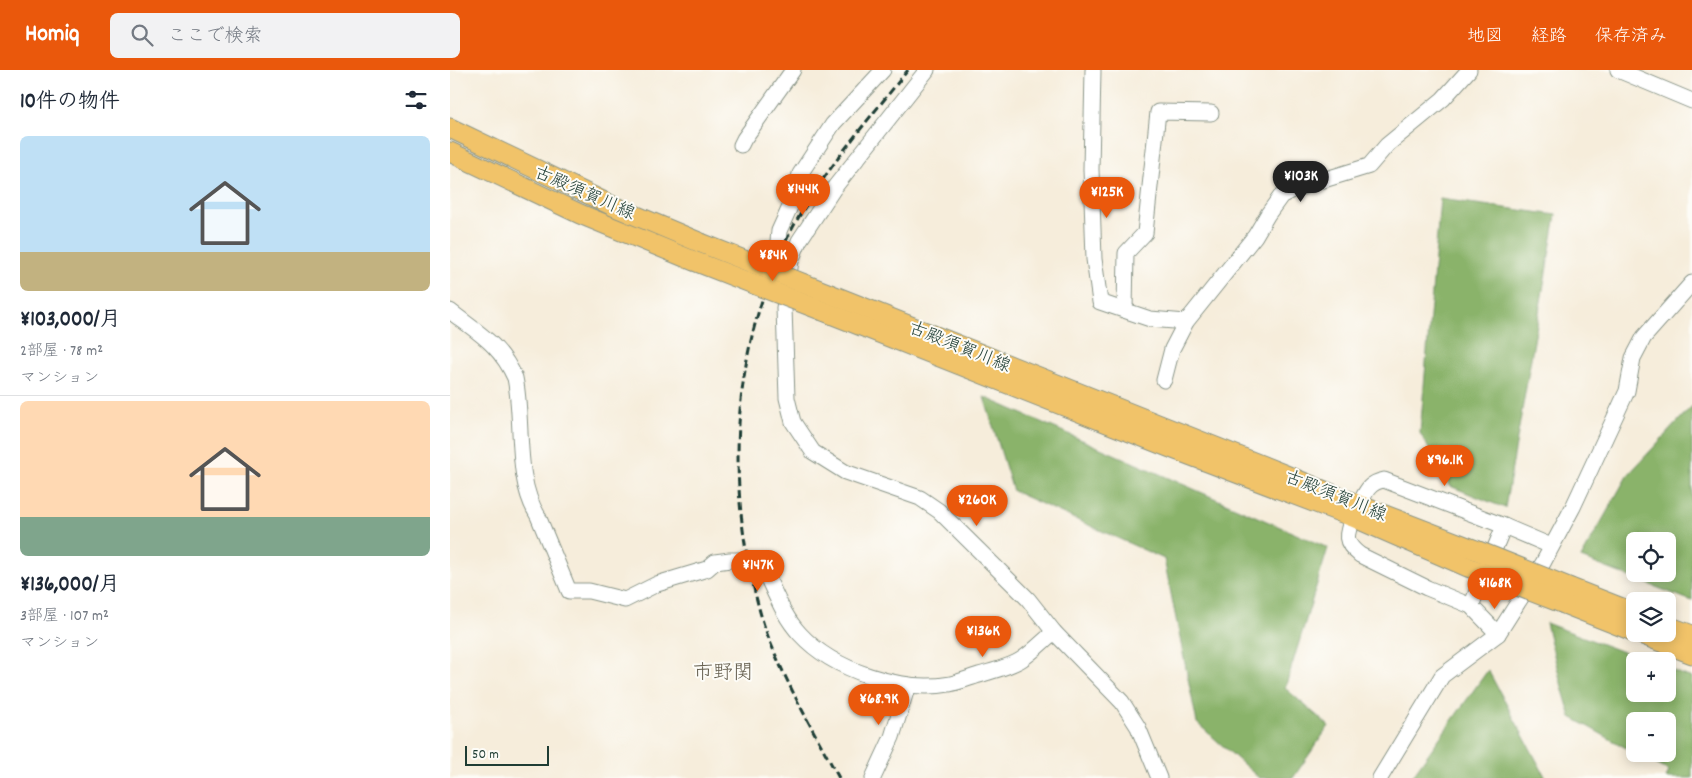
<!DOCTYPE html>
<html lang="ja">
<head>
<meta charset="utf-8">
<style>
	:root { --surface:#fff; --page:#f2f2f3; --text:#1f2937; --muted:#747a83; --line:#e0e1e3; --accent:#ea580c }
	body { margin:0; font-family:Dekko,"Klee One",sans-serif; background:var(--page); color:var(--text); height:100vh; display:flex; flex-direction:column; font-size:19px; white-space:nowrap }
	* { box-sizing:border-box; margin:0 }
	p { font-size:16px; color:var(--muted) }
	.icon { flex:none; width:28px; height:28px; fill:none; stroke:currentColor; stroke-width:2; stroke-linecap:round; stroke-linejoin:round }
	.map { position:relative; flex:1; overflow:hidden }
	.side { display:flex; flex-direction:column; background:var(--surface); width:450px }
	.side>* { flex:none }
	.fabs { position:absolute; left:1176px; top:462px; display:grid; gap:10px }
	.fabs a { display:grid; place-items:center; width:50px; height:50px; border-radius:8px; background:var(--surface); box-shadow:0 2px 12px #0003; font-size:25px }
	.scale { position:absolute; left:15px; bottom:12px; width:84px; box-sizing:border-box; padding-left:5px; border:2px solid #1f3d34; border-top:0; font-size:14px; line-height:18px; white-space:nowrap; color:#1f3d34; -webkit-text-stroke:4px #fdfcf7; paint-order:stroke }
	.price { position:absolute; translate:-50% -42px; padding:0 11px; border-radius:18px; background:var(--accent); color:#fff; font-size:16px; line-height:32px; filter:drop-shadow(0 1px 2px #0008) }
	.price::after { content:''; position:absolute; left:50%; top:30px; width:15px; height:11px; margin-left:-8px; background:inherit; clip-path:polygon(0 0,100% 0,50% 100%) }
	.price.current { background:#222; color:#fff }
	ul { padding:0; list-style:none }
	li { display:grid; align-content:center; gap:10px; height:265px; padding:0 20px }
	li+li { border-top:1px solid var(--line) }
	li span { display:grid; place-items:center; height:155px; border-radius:8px; color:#555 }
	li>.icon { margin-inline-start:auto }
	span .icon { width:90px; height:90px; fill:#fffc; stroke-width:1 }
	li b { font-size:21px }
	h2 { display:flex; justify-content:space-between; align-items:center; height:60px; padding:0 20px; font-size:21px }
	header { display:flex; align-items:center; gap:30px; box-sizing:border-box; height:70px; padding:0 25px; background:var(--accent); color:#fff }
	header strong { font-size:24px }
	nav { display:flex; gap:28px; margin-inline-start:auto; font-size:18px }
	.search { width:350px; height:45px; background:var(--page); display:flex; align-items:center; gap:12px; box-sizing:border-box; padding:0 18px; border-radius:8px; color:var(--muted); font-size:19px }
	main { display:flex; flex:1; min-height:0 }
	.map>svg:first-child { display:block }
</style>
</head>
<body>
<header>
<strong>Homiq</strong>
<div class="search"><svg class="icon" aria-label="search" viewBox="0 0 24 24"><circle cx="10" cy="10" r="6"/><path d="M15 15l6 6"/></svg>ここで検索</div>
<nav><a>地図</a><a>経路</a><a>保存済み</a></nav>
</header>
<main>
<section class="side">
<h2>10件の物件<svg class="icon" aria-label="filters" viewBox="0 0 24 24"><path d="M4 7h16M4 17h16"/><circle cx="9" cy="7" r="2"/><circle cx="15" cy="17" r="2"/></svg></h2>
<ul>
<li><span style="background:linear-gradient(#bfe0f5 75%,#c2b280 0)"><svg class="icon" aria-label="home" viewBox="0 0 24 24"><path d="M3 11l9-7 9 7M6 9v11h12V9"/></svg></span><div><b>¥103,000/月</b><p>2部屋 · 78 m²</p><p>マンション</p></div></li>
<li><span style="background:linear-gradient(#ffd9b3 75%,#7fa58c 0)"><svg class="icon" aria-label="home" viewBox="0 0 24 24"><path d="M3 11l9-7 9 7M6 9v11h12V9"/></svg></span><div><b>¥136,000/月</b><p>3部屋 · 107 m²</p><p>マンション</p></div></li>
</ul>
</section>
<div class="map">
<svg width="1242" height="708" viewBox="0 0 1242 708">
	<rect width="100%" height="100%" fill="#fdfcf7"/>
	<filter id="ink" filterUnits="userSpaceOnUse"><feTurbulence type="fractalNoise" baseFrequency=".02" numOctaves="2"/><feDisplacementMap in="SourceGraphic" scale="10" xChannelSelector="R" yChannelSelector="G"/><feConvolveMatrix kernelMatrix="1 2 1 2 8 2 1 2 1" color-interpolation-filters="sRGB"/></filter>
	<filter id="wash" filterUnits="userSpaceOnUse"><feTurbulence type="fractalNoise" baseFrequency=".0096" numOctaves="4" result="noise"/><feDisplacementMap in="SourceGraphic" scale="20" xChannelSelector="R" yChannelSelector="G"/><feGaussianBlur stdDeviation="1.12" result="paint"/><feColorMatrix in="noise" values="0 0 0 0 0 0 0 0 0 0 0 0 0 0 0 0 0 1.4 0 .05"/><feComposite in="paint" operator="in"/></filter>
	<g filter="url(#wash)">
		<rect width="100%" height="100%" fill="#f6eddb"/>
		<!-- forest -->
		<g fill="#8ab36a" stroke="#54784f" fill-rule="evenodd">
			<polygon points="990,129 1106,145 1055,438 1000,416 970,363"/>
			<polygon points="534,327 878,478 835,618 879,656 843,708 809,708 747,653 714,489 563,421"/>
			<path d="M1242 336V531L1131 488 1177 406ZM1218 471V504H1185V471Z"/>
			<polygon points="1096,553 1197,591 1185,591 1185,624 1218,624 1218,599 1242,608 1242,708 1216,708 1219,701 1187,684 1218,684 1218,651 1185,651 1185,683 1121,647 1112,617"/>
			<polygon points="1038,600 1096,708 961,708"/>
		</g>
	</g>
	<g filter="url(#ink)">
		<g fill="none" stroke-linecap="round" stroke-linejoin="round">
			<defs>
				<g id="minor">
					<polyline points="477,0 384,118 349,171 341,191 334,238 337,328 343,352 363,382 395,402 470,428 489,441 578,529 604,562 672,632 688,657 709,708"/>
					<polyline points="643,0 641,99 644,189 650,232 700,249 736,252"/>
					<polyline points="1168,0 1242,31"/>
					<polyline points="291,75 294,69 343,0"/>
					<polyline points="341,191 332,181 328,171 329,161 344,128 350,104 383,54 433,0"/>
					<polyline points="675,240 676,183 695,163 708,42 761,43"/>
					<path d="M0 241C28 263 50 274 65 308 74 351 64 408 88 446L119 521H139L175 530 207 514 257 499 265 492 280 490H298L311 494C323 517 332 545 350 564 383 600 452 623 500 614 510 612 519 608 529 605 542 601 560 597 572 589 583 582 593 571 604 562"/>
					<polyline points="714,310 722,279 736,252 805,166 818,144 831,126 844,119 919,96 937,75 993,29 1019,0"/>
					<path d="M909 435C916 422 918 413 934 410L1054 456 1101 476"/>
					<path d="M903 447C896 465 893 472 910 485L977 518 1021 536 1048 564"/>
					<polyline points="1021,536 1054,456"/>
					<polyline points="423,708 442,667 458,615"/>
					<polyline points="930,708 992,606 1048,564 1093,493 1123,437 1177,321 1183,288 1194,267 1242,213"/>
				</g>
				<g id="major">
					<polyline points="0,58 163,136 251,173"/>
					<polyline points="0,82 130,144 244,191"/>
					<polyline points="380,224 836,405 909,435 1026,480"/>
					<polyline points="373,241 723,379 903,447 1018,497"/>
					<polyline points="1121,518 1185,543"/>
					<polyline points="1114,534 1185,562"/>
					<polyline points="1218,556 1242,565"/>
					<polyline points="1190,564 1242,584"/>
				</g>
			</defs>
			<!-- minor casing -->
			<use href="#minor" stroke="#8a9588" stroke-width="17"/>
			<!-- major casing -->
			<use href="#major" stroke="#8a9588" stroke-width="21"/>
			<!-- minor -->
			<use href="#minor" stroke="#fff" stroke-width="15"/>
			<!-- major -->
			<use href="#major" stroke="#f1c369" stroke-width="19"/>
			<!-- rail -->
			<path stroke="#1f3d34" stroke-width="3" stroke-dasharray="8 4" stroke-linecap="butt" d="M389 708C364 662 338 617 319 569 311 549 306 527 301 505 275 387 287 257 347 150 378 96 419 49 458 0"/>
			<defs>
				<g id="major-bridge">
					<polyline points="251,173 380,224"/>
					<polyline points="244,191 373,241"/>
					<polyline points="1026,480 1121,518"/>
					<polyline points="1018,497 1114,534"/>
				</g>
			</defs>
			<!-- major-bridge casing -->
			<use href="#major-bridge" stroke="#8a9588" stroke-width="21" stroke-linecap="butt"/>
			<!-- major-bridge -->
			<use href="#major-bridge" stroke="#f1c369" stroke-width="19"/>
		</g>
	</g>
	<g text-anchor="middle" stroke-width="4" stroke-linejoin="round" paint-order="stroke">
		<!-- street labels -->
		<g font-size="18" fill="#1f3d34" stroke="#fdfcf7">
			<text transform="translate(135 122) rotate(24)" y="6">古殿須賀川線</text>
			<text transform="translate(510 276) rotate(22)" y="6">古殿須賀川線</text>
			<text transform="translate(886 425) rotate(22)" y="6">古殿須賀川線</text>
		</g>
		<!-- quarter labels -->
		<g font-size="20" fill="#655f4f" stroke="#fdfcf7">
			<text x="273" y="608">市野関</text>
		</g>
	</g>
</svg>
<div class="fabs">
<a><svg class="icon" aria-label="locate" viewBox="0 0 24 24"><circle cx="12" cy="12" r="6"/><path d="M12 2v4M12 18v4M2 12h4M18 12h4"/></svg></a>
<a><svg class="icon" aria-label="layers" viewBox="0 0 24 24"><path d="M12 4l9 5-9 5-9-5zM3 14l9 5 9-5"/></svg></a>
<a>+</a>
<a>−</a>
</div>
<div class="scale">50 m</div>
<b class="price current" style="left:851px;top:133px">¥103K</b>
<b class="price" style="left:353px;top:146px">¥144K</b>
<b class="price" style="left:657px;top:149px">¥125K</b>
<b class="price" style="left:323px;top:212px">¥84K</b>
<b class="price" style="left:995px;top:417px">¥96.1K</b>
<b class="price" style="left:527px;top:457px">¥260K</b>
<b class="price" style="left:308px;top:522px">¥147K</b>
<b class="price" style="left:1045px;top:540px">¥168K</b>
<b class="price" style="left:533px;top:588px">¥136K</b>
<b class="price" style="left:429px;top:656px">¥68.9K</b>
</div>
</main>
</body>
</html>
